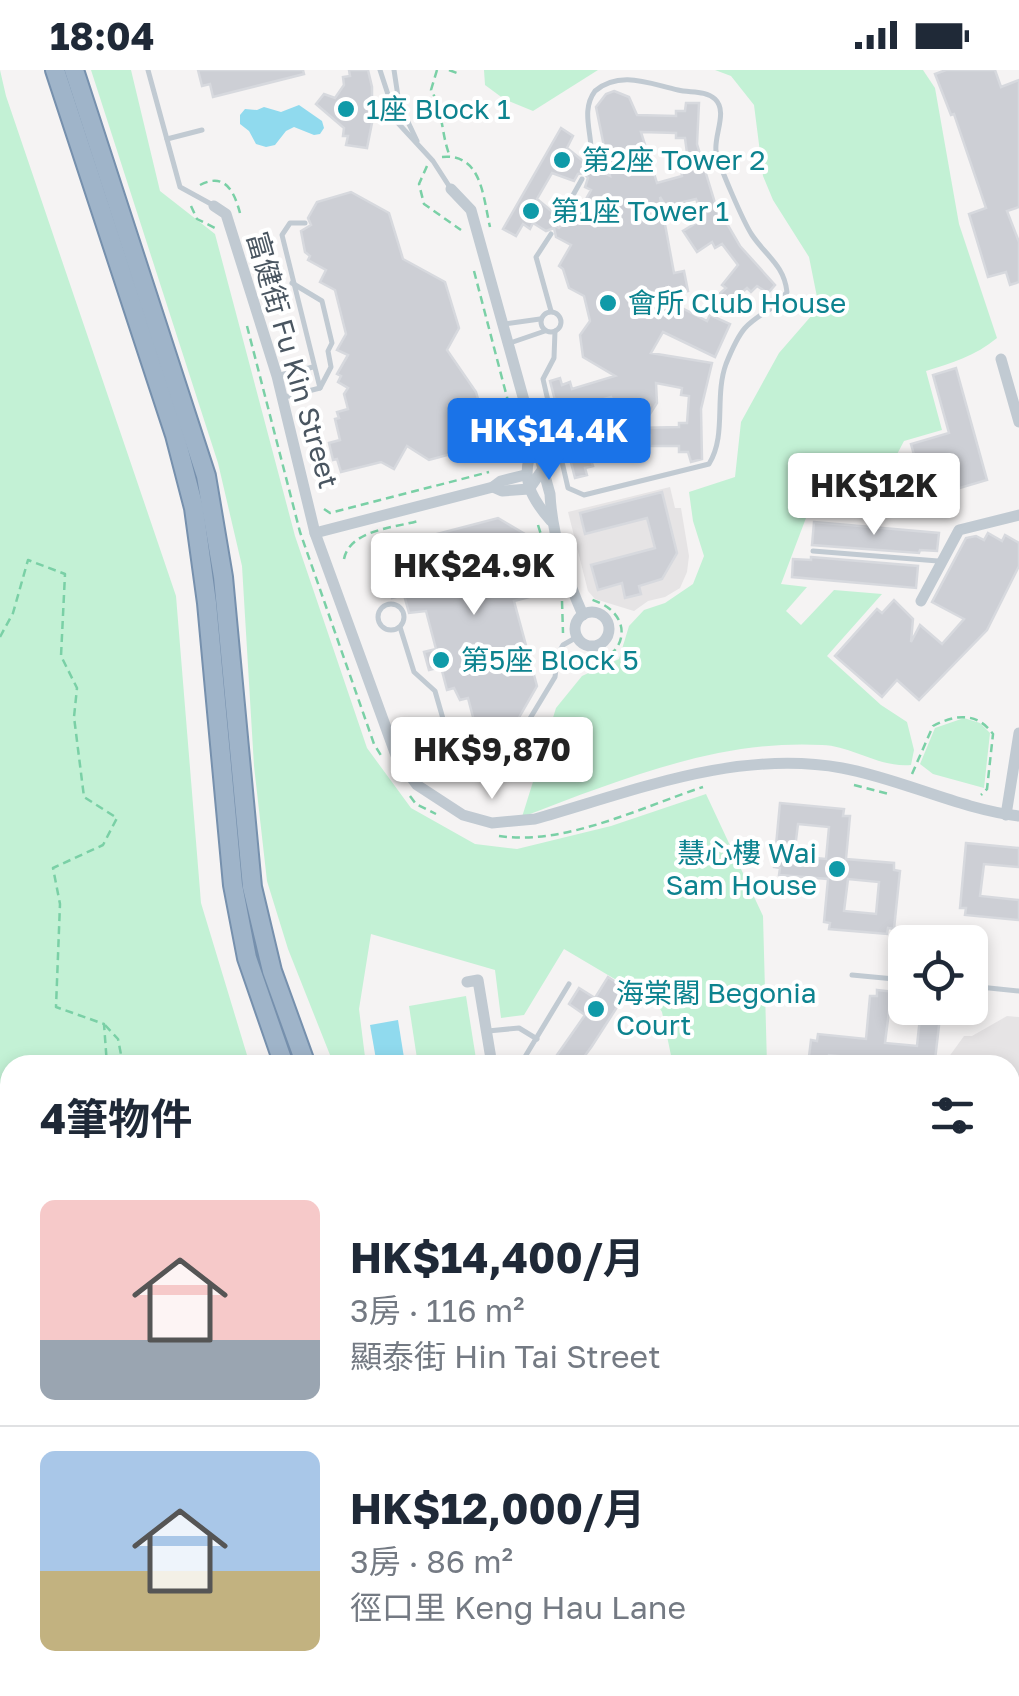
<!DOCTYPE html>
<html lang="zh-TW">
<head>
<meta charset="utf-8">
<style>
	:root { --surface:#fff; --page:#f6f6f7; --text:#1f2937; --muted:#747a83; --line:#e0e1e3; --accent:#1a73e8 }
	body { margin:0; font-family:"Golos Text","Noto Sans TC",sans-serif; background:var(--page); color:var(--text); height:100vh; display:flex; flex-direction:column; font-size:38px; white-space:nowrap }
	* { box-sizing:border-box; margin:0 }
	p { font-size:32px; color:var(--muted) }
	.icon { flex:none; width:55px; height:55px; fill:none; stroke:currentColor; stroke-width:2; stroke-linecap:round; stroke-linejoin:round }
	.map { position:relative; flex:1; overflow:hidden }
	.sheet { position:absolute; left:0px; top:985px; width:1020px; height:642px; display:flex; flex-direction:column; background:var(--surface); border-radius:30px 30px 0 0; box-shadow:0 5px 15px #0003 }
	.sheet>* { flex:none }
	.tools { position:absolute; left:888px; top:855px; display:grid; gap:20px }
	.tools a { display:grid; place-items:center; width:100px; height:100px; border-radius:15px; background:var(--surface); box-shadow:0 5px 15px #0003; font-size:50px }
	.price { position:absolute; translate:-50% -85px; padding:0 22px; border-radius:10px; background:#fff; color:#222; font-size:32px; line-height:65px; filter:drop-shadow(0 2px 5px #0008) }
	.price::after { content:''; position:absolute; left:50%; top:60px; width:30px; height:22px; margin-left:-15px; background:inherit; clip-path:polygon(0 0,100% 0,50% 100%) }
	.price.selected { background:var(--accent); color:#fff }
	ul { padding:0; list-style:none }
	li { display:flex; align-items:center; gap:30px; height:250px; padding:0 40px }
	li+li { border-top:2px solid var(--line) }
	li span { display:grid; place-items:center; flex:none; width:280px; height:200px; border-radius:15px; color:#555 }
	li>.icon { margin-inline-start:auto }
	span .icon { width:120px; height:120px; fill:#fffc; stroke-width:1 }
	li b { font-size:42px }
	h2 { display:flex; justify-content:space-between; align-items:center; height:120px; padding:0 40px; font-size:42px }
	.status { display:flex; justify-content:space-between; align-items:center; height:70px; padding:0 50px; background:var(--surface); direction:ltr }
	.status svg { height:28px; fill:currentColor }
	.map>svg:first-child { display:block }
</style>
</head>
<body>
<div class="status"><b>18:04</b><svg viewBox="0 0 49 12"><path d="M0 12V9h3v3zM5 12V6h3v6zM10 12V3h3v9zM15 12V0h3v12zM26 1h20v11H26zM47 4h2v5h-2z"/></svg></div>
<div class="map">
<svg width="1019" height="1626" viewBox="0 0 1019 1626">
	<rect width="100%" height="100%" fill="#f5f3f3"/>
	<!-- education -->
	<g fill="#e6e4e5">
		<polygon points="670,417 675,438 681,438 689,486 687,502 680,518 665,527 648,531 634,541 595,529 588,521 568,442"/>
		<polygon points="1007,946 1019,947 1019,1085 1010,1086 1010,995 943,995 964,966 972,966"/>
	</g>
	<!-- green -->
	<g fill="#c3f1d5">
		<polygon points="0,0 6,26 176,526 201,833 250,995 10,995 10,1618 293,1618 312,1626 0,1626"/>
		<polygon points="91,0 131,0 160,121 215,164 295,466 367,678 411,738 475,774 517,779 611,756 706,724 763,846 767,995 673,995 662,942 657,934 564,879 524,945 501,948 495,900 371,864 359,939 366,995 334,995 288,879 267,811 254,696 242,496 218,393"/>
		<polygon points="484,0 598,0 533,41 504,29 485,15"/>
		<path d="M715 0H923L935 18 959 154 997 268C975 286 952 293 926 301L942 360 904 371 894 390 902 425 865 445 809 440 781 514 807 517 786 541 801 555 834 520 882 524 827 586 881 635 907 652 914 680 911 695C879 698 853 676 822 675 718 669 617 711 522 747L556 638 582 606 619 589 629 556 644 540 665 533 693 514 704 486 693 451 689 422 735 407 741 352 779 283 819 237 809 187 773 130 763 106 754 35 731 6Z"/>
		<polygon points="964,648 980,653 990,663 984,718 933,704 920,694 935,658"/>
		<polygon points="466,926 477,995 418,995 409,936"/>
		<polygon points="1019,1085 1019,1365 1010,1364 1010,1086"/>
		<polygon points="426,1618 552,1618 547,1619 547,1626 424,1626"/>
	</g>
	<!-- water -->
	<g fill="#90daee">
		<polygon points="299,35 322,51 324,58 320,64 314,65 294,57 286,61 275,75 266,77 256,74 249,61 240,54 240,45 245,39 257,40 264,37 281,42"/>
		<polygon points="398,950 405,994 377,995 370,955"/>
	</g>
	<!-- building -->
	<g fill="#cdcfd5" stroke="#d7d9de" stroke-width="2.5" fill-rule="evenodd">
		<polygon points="198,0 303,0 304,4 213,27 210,14 202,16"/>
		<polygon points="349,0 368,0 372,17 372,53 367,78 346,75 348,66 343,66 344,58 316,34 324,24 335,28 344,15 343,7 350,6"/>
		<polygon points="946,0 995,0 1001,17 1019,10 1019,137 1007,141 1019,172 1019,212 1010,215 1006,202 988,207 969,144 986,138 954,44 951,45 935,4"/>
		<path d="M614 21 629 27 637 45 676 46V41H685L686 33H699L697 74 715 133 740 176 775 215 768 223 757 216 751 222 747 218 726 237 716 227 726 218 722 215 738 195 722 174 715 178 712 172 697 182 683 161 704 148 696 129 671 135 672 147 660 127 674 203 684 201 688 221 679 223 682 238 707 251 710 245 730 254 715 287 663 262 651 283 712 293 701 339 702 389 691 392 688 382H679V376H650V365L638 358 679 357V353H687L689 326 681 325 682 318 656 313 657 333 646 350 634 352 619 347 611 327 576 337 577 340 569 342 577 371 602 367 603 372 614 369 617 382 591 390 593 396 585 398 587 405 575 408 550 311 560 308 562 315 570 312 572 319 615 306 583 287 580 265 590 251 584 226 569 218 563 199 559 196 571 175 556 167 554 158 546 161 533 153 530 159 523 154 516 166 503 159 561 58 573 66 567 78 583 91 584 99 590 101 595 98 610 106 596 37 606 24ZM641 62 676 63V68H685L689 98 681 100 682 106 657 113ZM552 103 574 111 578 104 584 103 588 108 585 117 591 120 572 154 566 151 559 158 552 154 555 144 537 129Z"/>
		<polygon points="351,122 389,143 403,189 445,212 459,258 447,280 476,322 485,353 470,379 429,390 407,376 394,399 381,392 341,402 337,389 333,390 329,373 340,370 335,349 339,348 337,342 348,339 344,324 348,318 338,312 341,306 337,304 348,285 337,280 346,264 335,220 320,212 326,200 308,190 310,186 305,182 301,161 311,155 308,148 317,132"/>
		<polygon points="956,298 987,410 926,428 911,374 949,363 933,305"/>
		<polygon points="662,422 677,483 662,509 639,516 641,524 625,528 622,513 598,520 591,495 655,478 647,448 585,464 580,443"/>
		<polygon points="498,448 525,464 536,505 525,509 529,527 514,531 537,616 509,665 496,668 497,672 466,677 461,659 475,655 468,628 460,630 454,618 447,620 441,597 429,600 424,582 436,579 426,541 409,543 404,525 392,528 386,505 398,502 392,480 400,478 399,474"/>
		<polygon points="814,452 939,463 937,481 920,480 919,483 812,475"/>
		<polygon points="988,463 1002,471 1005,465 1019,473 1019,496 987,560 919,630 897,610 882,627 835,586 877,539 882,543 894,530 913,549 911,572 920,555 942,574 964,549 932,532 966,468 976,466 984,470"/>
		<polygon points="811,487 918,496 916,518 792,507 793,489 811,490"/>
		<path d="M780 733 844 739 843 746H850L846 789 894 793V800L900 801 894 859 888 858 887 864 829 859 830 853 824 852 828 809 779 805 780 798 774 797ZM798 754 829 757 826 789 794 786ZM848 809 879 812 876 844 844 841Z"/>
		<polygon points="966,773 1019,778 1019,797 984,794 980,826 1019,830 1019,850 965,845 966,838 960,838"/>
		<polygon points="608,907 628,920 592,976 578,995 550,995 585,945 569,934 579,918 595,928"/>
		<polygon points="877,920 905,923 905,942 889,941 885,973 917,976 921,938 941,938 935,990 929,990 928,995 880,992 880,995 860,995 861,988 829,985 828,995 808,995 811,970 817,971 818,964 866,969 870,926 877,926"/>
	</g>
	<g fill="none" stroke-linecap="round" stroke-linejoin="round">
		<defs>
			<g id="trunk">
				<polyline points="55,0 175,365 194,438 207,533 233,815 247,888 284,995"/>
				<polyline points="74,0 206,406 223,507 252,817 272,901 306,995"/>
				<polyline points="326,1618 336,1626"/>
				<polyline points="365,1618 365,1626"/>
				<polyline points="388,1618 389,1626"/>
				<polyline points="403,1626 404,1618"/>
			</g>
		</defs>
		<!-- trunk casing -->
		<use href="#trunk" stroke="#7690ad" stroke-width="22"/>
		<!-- path -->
		<g stroke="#7ad0a6" stroke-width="2.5" stroke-dasharray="8 5" stroke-linecap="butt">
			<path d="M437 0 431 20C443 40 441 62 449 84"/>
			<polyline points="449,0 457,3 460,0"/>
			<path d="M442 87C482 83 483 127 490 157"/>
			<polyline points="427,96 419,114 424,134 461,160"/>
			<path d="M200 115C225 102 234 121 240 143"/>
			<polyline points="191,136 197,149 217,159"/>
			<polyline points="474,201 520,377"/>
			<polyline points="247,256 300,462 374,674 382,687"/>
			<polyline points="324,439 330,443 489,402"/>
			<polyline points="538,455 543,471"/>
			<path d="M344 489C350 460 393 458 418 451"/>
			<polyline points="562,531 563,563"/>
			<polyline points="0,567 13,543 28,490 65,504 61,586 77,618 74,647 84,727 117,748 103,775 53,798 60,834 56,937 104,954 107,995"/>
			<path d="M573 583C615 610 649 547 590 529"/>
			<path d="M912 704 933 656C956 644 977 642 993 664L987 719 981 725"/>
			<polyline points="854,715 889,724"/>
			<polyline points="410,726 416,734 436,744"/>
			<path d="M499 766C564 776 642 737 703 717"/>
			<polyline points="105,955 118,969 123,995"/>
			<polyline points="0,1322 10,1332"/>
		</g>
		<!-- service -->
		<g stroke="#c1cad2" stroke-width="5">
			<polyline points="148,0 180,117 211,134"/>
			<polyline points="380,0 397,52 433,91 451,119"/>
			<polyline points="394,0 399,33 417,71"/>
			<polyline points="167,69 202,60"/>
			<polyline points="558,152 582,109"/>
			<polyline points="305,153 290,153 282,165 320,318"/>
			<polyline points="551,164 536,187 551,241"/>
			<circle cx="551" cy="252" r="10"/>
			<polyline points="504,254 540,249"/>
			<path d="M555 261 554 288 543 309 568 418 584 425 709 394C727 365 714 327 726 294 730 284 738 266 745 258 759 243 771 243 787 222 784 195 766 186 752 165 744 153 718 94 716 81 714 65 728 41 715 29 705 20 690 23 678 20 650 14 620 0 595 21 578 44 597 70 589 95"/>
			<polyline points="510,273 545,261"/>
			<polyline points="280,305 313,297"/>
			<polyline points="285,327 320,318 331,297 328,281 332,273 322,231 292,213"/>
			<polyline points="813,481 938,491"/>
			<circle cx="391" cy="547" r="13"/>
			<polyline points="400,557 414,602 435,621 452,680 467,687 511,675 517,670 555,607 558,584 563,575 577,567"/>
			<polyline points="852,905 905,910"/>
			<polyline points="970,916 1019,921"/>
			<polyline points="488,961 519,958 537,969"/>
			<polyline points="520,995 569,914"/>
			<polyline points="746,1623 758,1626"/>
			<polyline points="903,1626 928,1621"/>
		</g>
		<!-- minor -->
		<g stroke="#c1cad2" stroke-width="11">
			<path d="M451 119 471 140 550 424C552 466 566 507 583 545"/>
			<path d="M214 136 226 144 277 306 315 463 397 688 417 715 463 745 492 753 535 749C634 721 737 679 842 698 902 709 959 739 1019 746"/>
			<polyline points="1001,289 1019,352"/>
			<path d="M534 376C519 406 530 427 551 451"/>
			<polyline points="493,417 502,421 529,419 543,399"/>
			<polyline points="315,463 493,417 501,411 525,405"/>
			<polyline points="921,531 959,460 1019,445"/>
			<circle cx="592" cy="559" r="17"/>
			<polyline points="1006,745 1019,663"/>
			<polyline points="467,912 478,910 492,995"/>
		</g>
		<!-- primary -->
		<g stroke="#b3c2d1" stroke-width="18">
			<polyline points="931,1618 943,1626"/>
			<polyline points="959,1618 970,1626"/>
		</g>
		<!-- trunk -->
		<use href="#trunk" stroke="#9fb4c9" stroke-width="18"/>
	</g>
	<!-- markers -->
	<g fill="#0f9aa8" stroke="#fff" stroke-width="4">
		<circle cx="346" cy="39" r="10"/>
		<circle cx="562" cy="90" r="10"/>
		<circle cx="531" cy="141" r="10"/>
		<circle cx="608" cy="233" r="10"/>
		<circle cx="441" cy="590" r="10"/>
		<circle cx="837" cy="799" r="10"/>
		<circle cx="596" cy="939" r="10"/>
	</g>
	<g text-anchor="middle" stroke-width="8" stroke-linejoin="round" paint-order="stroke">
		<!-- culture labels -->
		<g font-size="28" fill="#0d838f" stroke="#fff" text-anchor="start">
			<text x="366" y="49">1座 Block 1</text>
			<text x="582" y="100">第2座 Tower 2</text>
			<text x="551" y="151">第1座 Tower 1</text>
			<text x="628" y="243">會所 Club House</text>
			<text x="461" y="600">第5座 Block 5</text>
			<text x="817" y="793" text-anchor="end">慧心樓 Wai<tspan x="817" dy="32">Sam House</tspan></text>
			<text x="616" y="933">海棠閣 Begonia<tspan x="616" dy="32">Court</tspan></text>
		</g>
		<!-- street labels -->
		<g font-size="28" fill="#4a5661" stroke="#fff">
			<text transform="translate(293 290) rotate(74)" y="10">富健街 Fu Kin Street</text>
		</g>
	</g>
</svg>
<div class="tools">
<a><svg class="icon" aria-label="locate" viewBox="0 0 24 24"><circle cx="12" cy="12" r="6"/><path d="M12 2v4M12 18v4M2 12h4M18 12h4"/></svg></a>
</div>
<b class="price selected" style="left:549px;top:413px">HK$14.4K</b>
<b class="price" style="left:874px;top:468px">HK$12K</b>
<b class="price" style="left:474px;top:548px">HK$24.9K</b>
<b class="price" style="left:492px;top:732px">HK$9,870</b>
<section class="sheet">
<h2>4筆物件<svg class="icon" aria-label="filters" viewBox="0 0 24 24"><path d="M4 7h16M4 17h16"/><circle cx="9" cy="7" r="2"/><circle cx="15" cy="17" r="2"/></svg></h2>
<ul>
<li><span style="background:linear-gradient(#f6c9c9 70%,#9aa5b1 0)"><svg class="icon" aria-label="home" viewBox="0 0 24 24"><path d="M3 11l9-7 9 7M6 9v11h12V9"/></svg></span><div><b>HK$14,400/月</b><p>3房 · 116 m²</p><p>顯泰街 Hin Tai Street</p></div></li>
<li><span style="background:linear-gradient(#a9c7e8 60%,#c2b280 0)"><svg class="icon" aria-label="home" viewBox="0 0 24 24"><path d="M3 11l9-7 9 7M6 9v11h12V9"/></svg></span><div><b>HK$12,000/月</b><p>3房 · 86 m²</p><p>徑口里 Keng Hau Lane</p></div></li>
</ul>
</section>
</div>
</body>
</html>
